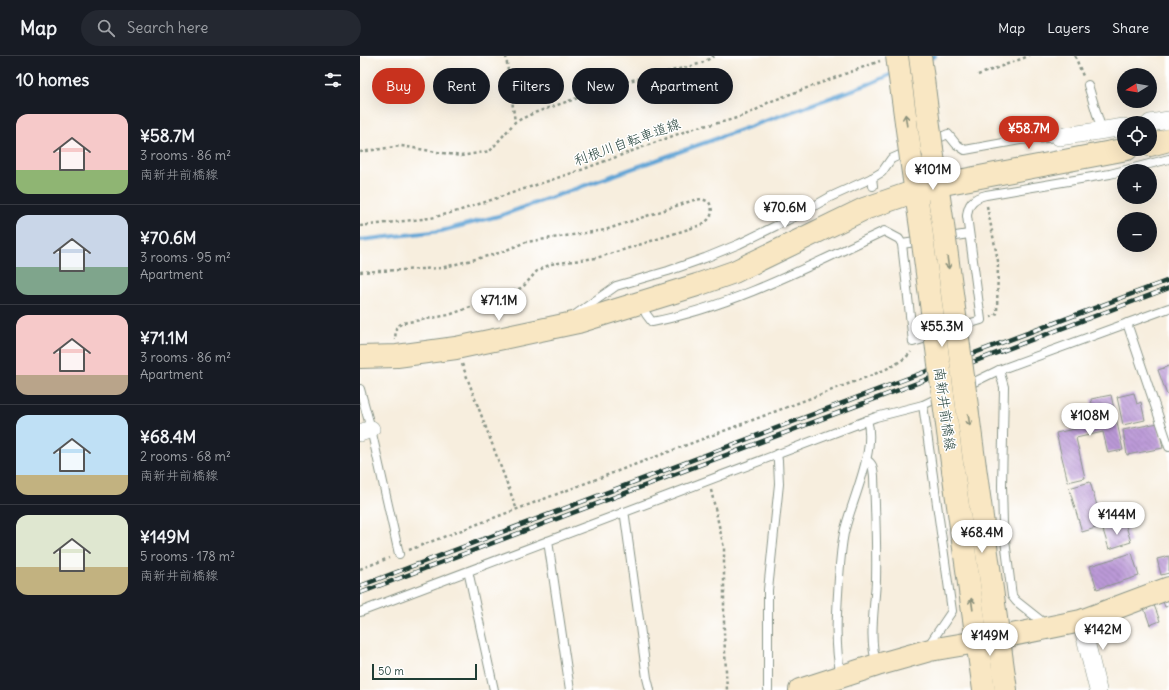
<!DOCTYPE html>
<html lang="en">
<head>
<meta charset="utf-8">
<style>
	:root { --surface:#171b24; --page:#242831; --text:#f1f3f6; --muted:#9ea1a6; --line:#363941; --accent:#c8321e }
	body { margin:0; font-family:Delius,"Klee One",sans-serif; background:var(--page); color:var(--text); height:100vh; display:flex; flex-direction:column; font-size:15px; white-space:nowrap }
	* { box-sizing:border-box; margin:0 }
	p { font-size:13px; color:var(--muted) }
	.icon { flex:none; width:22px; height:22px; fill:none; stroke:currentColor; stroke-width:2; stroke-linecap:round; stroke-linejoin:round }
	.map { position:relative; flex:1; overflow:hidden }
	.panel { display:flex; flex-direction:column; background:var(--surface); width:360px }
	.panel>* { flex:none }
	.hud { position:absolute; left:12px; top:12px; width:380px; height:36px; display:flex; gap:8px }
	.needle { width:26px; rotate:259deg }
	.tools { position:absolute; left:757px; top:12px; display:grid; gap:8px }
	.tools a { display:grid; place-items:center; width:40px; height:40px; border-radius:50%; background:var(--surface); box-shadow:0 4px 16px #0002; font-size:20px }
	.scale { position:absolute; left:12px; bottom:10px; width:105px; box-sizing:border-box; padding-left:4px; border:2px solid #1f3d34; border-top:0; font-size:11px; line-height:14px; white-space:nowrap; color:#1f3d34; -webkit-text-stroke:3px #fff; paint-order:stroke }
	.price { position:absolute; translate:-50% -34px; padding:0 9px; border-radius:14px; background:#fff; color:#222; font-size:13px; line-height:26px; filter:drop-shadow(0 1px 2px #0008) }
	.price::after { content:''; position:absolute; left:50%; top:24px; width:12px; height:9px; margin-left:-6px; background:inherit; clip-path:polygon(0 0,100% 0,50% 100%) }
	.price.selected { background:var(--accent); color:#fff }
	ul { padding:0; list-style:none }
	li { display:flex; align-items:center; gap:12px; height:100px; padding:0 16px }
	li+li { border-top:1px solid var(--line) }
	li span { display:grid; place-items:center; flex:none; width:112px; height:80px; border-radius:12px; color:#555 }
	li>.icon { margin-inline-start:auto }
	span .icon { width:48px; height:48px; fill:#fffc; stroke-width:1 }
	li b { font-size:17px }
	h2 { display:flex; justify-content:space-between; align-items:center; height:48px; padding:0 16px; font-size:17px }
	.tag { padding:0 14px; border-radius:18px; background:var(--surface); box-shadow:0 4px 16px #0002; font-size:14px; line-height:36px }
	.tag.selected { background:var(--accent); color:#fff }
	header { display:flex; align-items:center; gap:24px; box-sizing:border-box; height:56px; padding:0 20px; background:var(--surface); border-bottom:1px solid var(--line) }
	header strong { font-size:19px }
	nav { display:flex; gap:22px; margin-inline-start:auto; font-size:14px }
	.search { width:280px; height:36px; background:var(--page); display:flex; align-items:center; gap:10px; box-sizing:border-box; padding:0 14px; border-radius:22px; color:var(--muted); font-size:15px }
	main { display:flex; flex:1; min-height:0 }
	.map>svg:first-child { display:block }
</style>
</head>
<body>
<header>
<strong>Map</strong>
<div class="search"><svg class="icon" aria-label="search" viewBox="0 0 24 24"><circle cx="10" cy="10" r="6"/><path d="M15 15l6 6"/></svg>Search here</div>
<nav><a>Map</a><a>Layers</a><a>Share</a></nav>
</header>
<main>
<section class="panel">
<h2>10 homes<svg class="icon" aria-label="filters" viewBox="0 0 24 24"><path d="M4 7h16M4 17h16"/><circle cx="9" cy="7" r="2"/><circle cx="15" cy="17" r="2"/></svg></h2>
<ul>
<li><span style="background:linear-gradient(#f6c9c9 70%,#8fb573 0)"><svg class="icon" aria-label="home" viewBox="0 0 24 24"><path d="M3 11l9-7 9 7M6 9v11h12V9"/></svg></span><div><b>¥58.7M</b><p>3 rooms · 86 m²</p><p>南新井前橋線</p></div></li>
<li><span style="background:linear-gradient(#c9d6e8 65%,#7fa58c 0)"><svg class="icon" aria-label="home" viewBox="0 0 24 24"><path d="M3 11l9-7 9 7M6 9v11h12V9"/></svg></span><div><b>¥70.6M</b><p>3 rooms · 95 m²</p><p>Apartment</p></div></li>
<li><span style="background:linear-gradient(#f6c9c9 75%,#b9a48a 0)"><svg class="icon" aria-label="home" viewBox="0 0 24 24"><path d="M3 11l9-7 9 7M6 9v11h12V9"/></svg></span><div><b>¥71.1M</b><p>3 rooms · 86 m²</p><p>Apartment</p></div></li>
<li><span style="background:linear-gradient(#bfe0f5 75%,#c2b280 0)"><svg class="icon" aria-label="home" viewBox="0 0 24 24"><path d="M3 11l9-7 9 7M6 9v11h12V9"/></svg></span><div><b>¥68.4M</b><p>2 rooms · 68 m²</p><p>南新井前橋線</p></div></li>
<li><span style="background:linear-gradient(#dfe7d0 65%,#c2b280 0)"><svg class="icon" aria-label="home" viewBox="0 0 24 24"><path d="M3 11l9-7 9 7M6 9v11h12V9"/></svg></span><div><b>¥149M</b><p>5 rooms · 178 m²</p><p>南新井前橋線</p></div></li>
</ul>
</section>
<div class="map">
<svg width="809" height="634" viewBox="0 0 809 634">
	<defs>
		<pattern id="building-back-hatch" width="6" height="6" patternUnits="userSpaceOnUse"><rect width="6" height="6" fill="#bb99d7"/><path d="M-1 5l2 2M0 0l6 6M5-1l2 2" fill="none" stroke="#977eaf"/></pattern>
	</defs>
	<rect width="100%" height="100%" fill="#fff"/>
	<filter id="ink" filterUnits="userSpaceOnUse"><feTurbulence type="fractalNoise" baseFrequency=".025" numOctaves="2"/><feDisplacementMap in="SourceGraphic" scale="8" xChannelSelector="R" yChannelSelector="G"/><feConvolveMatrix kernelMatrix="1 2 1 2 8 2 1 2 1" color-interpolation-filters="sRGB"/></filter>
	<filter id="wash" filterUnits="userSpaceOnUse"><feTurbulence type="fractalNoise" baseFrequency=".012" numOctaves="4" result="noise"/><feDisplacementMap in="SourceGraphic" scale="16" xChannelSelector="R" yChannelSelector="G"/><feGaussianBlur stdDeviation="0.9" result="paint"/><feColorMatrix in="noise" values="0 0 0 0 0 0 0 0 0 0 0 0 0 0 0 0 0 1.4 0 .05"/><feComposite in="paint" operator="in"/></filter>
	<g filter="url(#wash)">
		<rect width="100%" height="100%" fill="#f7eede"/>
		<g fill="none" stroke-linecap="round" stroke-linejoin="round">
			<!-- stream -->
			<g stroke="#60a4d5" stroke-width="4">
				<polyline points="566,4 575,0"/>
				<polyline points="0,184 81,175 142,159 509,28 532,18"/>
			</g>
		</g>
		<g id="blocks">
			<!-- building -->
			<g fill="url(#building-back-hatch)">
				<polygon points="809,310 809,339 807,339 798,314"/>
				<polygon points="774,337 777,348 781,346 785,364 763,369 757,341"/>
				<polygon points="751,339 763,394 748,397 743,376 716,382 725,422 708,426 696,377 736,368 731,343"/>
				<polygon points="798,367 803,392 767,399 763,374"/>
				<polygon points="730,426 738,453 744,452 749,468 722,476 709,432"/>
				<polygon points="765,467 771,486 749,493 743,474"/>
				<polygon points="772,497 779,520 737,533 730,510"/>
				<polygon points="809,500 809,517 801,519 797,503"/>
				<polygon points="809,541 809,550 805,551 802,543"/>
				<polygon points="794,549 800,565 790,569 784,552"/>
			</g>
		</g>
	</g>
	<g filter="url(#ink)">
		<use href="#blocks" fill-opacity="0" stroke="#8b9689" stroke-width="1"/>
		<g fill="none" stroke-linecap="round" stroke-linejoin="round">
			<defs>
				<g id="lane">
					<polyline points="728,29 742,75"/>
					<polyline points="572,85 588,78 596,88 605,94 660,84 699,81"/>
					<polyline points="512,122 513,130"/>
					<polyline points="542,188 609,178"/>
					<path d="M282 248 286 258 292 266C374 250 449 210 524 175L539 183 542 188 553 286 574 280"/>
					<polyline points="215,259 256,230 308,215 345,202 379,188 440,158 470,141 512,122 522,116 531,103 549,95"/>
					<polyline points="767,267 809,391"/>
					<path d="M598 271 621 264 607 160C608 148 613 142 626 139L750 118 809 103"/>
					<polyline points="639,314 644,331 642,430 643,468 652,540 656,545 680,564 682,572"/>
					<polyline points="606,330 639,314 809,252"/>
					<polyline points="0,333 11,373 39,498"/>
					<polyline points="563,349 592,555 571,586 570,592"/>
					<path d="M506 404C513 407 513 412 514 420 515 454 517 489 516 524 515 551 508 582 517 609"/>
					<polyline points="263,456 265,461 287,622 290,634"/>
					<polyline points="188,485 210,634"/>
					<polyline points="108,516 109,519 134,634"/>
					<polyline points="0,556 516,361 563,349 582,340"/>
					<path d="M481 620C474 588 477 554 479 522 480 507 481 492 484 477 491 446 517 394 507 364"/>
					<polyline points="408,634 408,534 419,428 418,405 417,398"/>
				</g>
				<g id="street">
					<polyline points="790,67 809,64"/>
					<polyline points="699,81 764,71"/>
					<polyline points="0,377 11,373"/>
					<polyline points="721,565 738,634"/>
				</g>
				<g id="secondary">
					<polyline points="790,89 809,84"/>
					<polyline points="572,93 583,169"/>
					<polyline points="551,103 561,172"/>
					<polyline points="0,301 37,300 96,292 218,266 337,229 374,216 504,153 556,135 578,129 767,93"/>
					<polyline points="615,411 646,634"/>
					<polyline points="593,414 624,634"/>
					<polyline points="440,634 517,609 570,594 617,586 721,565 809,532"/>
				</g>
			</defs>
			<!-- lane casing -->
			<use href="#lane" stroke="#8b9689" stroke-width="10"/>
			<!-- street casing -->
			<use href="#street" stroke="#8b9689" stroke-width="18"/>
			<!-- secondary casing -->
			<use href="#secondary" stroke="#8b9689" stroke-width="24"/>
			<!-- path -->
			<g stroke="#8b9689" stroke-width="2.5" stroke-dasharray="3 3" stroke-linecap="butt">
				<polyline points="146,0 155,66"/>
				<polyline points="715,0 723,20"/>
				<polyline points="618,19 669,0"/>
				<polyline points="0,96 41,90 101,100 130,95 155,66 174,57 264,26 328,11 342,7 354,0"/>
				<polyline points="627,150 638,205 637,257 635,260 631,261"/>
				<path d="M0 170 71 162 98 155 221 114 337 71C362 67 388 61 409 46L520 5"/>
				<path d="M0 216 81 212 139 197 166 186 245 174 334 144 342 143 349 146C355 157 351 163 341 169L266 193 236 202 191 208 177 215 163 231 154 235 89 259 42 267 36 272 35 284"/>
				<polyline points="102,308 157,454"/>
				<polyline points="351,434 364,492 364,577 367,634"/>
				<path d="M49 494 480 331C498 324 540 311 551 296"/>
				<polyline points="0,513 29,502"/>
			</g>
			<!-- lane -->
			<use href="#lane" stroke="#fff" stroke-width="8"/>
			<!-- street -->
			<use href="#street" stroke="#fff" stroke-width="17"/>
			<!-- secondary -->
			<use href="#secondary" stroke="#f9e7c3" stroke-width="22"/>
			<defs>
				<g id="rail">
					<polyline points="0,530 617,296 809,224"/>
					<polyline points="0,537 809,232"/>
				</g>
			</defs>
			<!-- rail casing -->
			<use href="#rail" stroke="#1f3d34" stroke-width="4.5"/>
			<!-- rail -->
			<use href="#rail" stroke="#fff" stroke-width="3" stroke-dasharray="9" stroke-linecap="butt"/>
			<defs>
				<g id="secondary-bridge">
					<polyline points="537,0 551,103"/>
					<polyline points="560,0 572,93"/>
					<polyline points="583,169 615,411"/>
					<polyline points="561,172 593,414"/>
				</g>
			</defs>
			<!-- secondary-bridge casing -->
			<use href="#secondary-bridge" stroke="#8b9689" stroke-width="24" stroke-linecap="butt"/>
			<!-- secondary-bridge -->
			<use href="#secondary-bridge" stroke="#f9e7c3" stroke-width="22"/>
		</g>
		<!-- one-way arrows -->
		<defs><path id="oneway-shaft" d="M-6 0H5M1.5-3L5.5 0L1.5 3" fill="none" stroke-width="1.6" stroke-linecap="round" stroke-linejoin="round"/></defs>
		<g stroke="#8c927c">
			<use href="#oneway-shaft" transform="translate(546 64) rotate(-98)"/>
			<use href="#oneway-shaft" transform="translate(588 207) rotate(82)"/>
			<use href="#oneway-shaft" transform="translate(609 364) rotate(82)"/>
			<use href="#oneway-shaft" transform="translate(612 548) rotate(-98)"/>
		</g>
	</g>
	<g text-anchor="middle" stroke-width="3" stroke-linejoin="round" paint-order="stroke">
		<!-- street labels -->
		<g font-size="14" fill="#1f3d34" stroke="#fff">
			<text transform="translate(267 86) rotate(-20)" y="5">利根川自転車道線</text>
			<text transform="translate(585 353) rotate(82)" y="5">南新井前橋線</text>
		</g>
	</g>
</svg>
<div class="tools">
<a><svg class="needle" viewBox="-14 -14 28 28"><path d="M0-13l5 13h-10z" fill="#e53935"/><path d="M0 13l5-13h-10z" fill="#9ea1a6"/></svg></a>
<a><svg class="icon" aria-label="locate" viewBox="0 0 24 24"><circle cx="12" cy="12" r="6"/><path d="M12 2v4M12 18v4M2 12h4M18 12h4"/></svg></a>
<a>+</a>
<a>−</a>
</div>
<div class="scale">50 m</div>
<b class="price selected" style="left:669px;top:94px">¥58.7M</b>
<b class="price" style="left:573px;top:135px">¥101M</b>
<b class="price" style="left:425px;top:173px">¥70.6M</b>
<b class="price" style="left:139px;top:266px">¥71.1M</b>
<b class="price" style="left:582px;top:292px">¥55.3M</b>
<b class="price" style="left:730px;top:381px">¥108M</b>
<b class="price" style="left:757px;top:480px">¥144M</b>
<b class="price" style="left:622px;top:498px">¥68.4M</b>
<b class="price" style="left:743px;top:595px">¥142M</b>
<b class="price" style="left:630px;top:601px">¥149M</b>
<div class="hud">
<a class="tag selected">Buy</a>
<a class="tag">Rent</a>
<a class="tag">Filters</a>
<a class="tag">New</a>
<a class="tag">Apartment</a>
</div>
</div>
</main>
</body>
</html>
